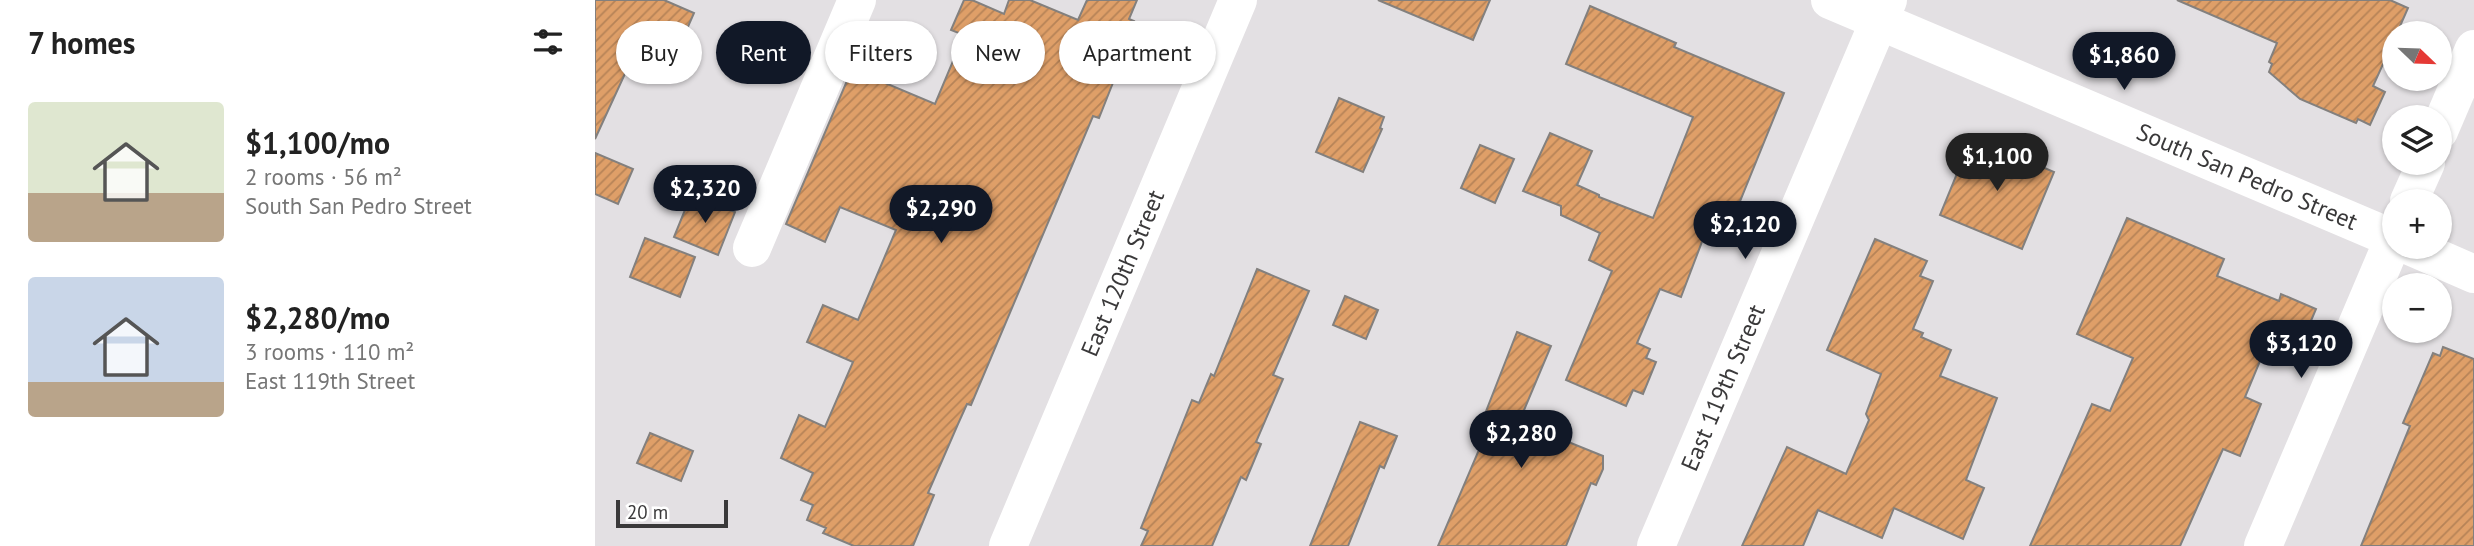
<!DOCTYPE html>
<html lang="en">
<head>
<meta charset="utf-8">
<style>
	:root { --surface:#fff; --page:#f2f2f2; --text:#222; --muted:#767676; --accent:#111827 }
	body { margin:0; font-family:"PT Sans",sans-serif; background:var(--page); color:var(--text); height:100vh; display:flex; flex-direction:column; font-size:26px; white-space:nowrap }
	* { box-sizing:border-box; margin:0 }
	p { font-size:23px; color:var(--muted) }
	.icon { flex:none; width:38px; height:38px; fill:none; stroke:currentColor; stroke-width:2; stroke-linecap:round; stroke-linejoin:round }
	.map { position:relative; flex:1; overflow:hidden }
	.drawer { display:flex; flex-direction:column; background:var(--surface); width:595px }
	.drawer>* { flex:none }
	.guide { position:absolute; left:21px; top:21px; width:665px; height:63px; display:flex; gap:14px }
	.needle { width:46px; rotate:113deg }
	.controls { position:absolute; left:1787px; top:21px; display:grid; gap:14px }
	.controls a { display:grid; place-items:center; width:70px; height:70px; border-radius:50%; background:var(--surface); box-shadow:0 2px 5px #0004; font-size:35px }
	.scale { position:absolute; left:21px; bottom:18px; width:112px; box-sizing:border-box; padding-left:7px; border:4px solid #3a393a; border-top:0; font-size:19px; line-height:24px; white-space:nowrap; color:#3a393a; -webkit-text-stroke:5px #fff; paint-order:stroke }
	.price { position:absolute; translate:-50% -60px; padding:0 16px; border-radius:24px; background:var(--accent); color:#fff; font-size:23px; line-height:46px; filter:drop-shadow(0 2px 4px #0008) }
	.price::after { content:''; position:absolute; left:50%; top:42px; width:21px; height:16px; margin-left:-10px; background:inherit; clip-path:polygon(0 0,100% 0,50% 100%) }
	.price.active { background:#222; color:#fff }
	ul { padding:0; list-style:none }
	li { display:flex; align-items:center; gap:21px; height:175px; padding:0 28px }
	li span { display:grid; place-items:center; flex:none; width:196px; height:140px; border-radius:7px; color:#555 }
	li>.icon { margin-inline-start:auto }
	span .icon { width:84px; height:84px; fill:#fffc; stroke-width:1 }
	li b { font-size:30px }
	h2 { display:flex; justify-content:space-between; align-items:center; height:84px; padding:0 28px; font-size:30px }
	.pill { padding:0 24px; border-radius:32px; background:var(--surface); box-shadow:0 2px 5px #0004; font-size:24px; line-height:63px }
	.pill.active { background:var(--accent); color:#fff }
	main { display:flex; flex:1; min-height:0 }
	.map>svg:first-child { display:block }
</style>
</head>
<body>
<main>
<section class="drawer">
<h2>7 homes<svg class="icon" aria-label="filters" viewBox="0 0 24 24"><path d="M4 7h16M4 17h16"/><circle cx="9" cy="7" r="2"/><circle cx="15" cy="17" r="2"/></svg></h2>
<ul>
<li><span style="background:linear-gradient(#dfe7d0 65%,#b9a48a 0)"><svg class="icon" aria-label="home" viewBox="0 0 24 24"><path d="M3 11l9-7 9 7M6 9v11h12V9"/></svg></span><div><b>$1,100/mo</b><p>2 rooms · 56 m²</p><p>South San Pedro Street</p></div></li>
<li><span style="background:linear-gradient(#c9d6e8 75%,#b9a48a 0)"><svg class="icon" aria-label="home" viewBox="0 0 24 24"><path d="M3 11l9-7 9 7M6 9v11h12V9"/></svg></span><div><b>$2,280/mo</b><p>3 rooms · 110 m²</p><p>East 119th Street</p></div></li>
</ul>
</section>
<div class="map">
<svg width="1879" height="546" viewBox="0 0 1879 546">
	<defs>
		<pattern id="building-hatch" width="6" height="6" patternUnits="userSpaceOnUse" patternTransform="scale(1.75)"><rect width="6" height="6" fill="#df9f68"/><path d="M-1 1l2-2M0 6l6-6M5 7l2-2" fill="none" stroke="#b68357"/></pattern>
	</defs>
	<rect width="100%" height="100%" fill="#e3e0e3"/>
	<!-- building -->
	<g fill="url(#building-hatch)" stroke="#83807e" stroke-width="2">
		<polygon points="0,0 69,0 99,13 85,45 50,30 0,139"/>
		<polygon points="369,0 377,0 409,14 414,0 435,0 483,20 492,0 542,0 534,19 539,21 519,74 521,75 504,118 498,116 376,405 372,404 363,424 333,493 339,495 318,546 259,546 228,533 231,528 212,520 218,505 206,500 218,473 186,458 204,415 230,427 258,362 212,342 228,305 263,320 301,230 245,207 230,242 191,224 257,69 340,104 369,35 356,30"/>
		<polygon points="783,0 895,0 878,40"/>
		<polygon points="1582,0 1795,0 1813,8 1802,33 1799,33 1799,40 1778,86 1790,92 1775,125 1763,119 1761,123 1705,99 1674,72 1677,64 1674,62 1682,43"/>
		<polygon points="995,6 1081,43 1079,47 1189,93 1135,226 1116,218 1086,297 1065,289 1042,343 1055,349 1051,358 1061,362 1048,394 1038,390 1031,406 971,380 1017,271 994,260 1005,233 966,215 966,206 928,191 955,133 997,151 982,185 1004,195 1004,197 1058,218 1098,117 971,64"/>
		<polygon points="744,98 789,117 785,128 787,129 768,172 721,152"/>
		<polygon points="1377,137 1459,172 1427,249 1345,215"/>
		<polygon points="885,145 919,159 900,203 866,188"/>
		<polygon points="0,153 38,169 23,204 0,194"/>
		<polygon points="96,195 140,212 123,255 79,237"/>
		<polygon points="1532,218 1629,259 1622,276 1684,301 1686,294 1721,309 1701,356 1672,344 1650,397 1666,404 1645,456 1628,449 1585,546 1435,546 1497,404 1515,411 1538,358 1482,334"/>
		<polygon points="50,238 100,257 85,297 35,277"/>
		<polygon points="1280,239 1332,261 1325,276 1338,281 1318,329 1328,333 1326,337 1356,350 1345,376 1402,398 1371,480 1389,488 1368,539 1299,508 1287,538 1223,510 1208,546 1147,546 1192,447 1251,474 1274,420 1271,414 1286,374 1232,350"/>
		<polygon points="662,269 714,291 678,375 688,379 661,442 666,444 651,480 646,477 617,546 546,546 553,531 546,528 597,400 604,403 616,374 619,376"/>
		<polygon points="750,296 783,310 771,339 738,325"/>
		<polygon points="922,332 956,346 924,422 1008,456 1008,469 1001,485 996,483 971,546 843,546 898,417 890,414"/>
		<polygon points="1848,347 1879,359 1879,546 1766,546 1815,426 1808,423 1838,353 1845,356"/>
		<polygon points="765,422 802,436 789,468 785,466 753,546 715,546"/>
		<polygon points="55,433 98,451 86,481 42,463"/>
	</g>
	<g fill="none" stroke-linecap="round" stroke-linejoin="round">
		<!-- minor -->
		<g stroke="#fff" stroke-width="38">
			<path id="s1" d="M1235 0 1799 239"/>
			<polyline points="1844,131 1879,49"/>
			<polyline points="1814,201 1831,163"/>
			<polyline points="1817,247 1879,274"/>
			<polyline points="157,248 262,0"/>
			<path id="s2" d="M413 546 643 0"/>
			<path id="s3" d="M1061 546 1293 0"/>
			<polyline points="1668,546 1799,238"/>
		</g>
	</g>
	<g text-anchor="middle" stroke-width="7" stroke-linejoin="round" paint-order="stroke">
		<!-- street labels -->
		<g font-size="24" fill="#3a393a" stroke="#fff">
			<text dy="8" stroke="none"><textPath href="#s1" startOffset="453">South San Pedro Street</textPath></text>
			<text dy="8" stroke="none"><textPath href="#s2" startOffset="296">East 120th Street</textPath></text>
			<text dy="8" stroke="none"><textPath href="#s3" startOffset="172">East 119th Street</textPath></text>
		</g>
	</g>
</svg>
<div class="controls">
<a><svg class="needle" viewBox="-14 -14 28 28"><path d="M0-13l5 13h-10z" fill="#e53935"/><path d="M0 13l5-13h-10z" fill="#767676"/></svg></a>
<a><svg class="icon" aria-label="layers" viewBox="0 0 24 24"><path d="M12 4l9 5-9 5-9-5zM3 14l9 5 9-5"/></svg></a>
<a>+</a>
<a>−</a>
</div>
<div class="scale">20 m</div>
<b class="price" style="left:1529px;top:92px">$1,860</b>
<b class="price active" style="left:1402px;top:193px">$1,100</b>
<b class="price" style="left:110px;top:225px">$2,320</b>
<b class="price" style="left:346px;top:245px">$2,290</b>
<b class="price" style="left:1150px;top:261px">$2,120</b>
<b class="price" style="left:1706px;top:380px">$3,120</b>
<b class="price" style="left:926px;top:470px">$2,280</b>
<div class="guide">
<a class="pill">Buy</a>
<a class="pill active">Rent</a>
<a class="pill">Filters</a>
<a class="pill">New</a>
<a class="pill">Apartment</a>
</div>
</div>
</main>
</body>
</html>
